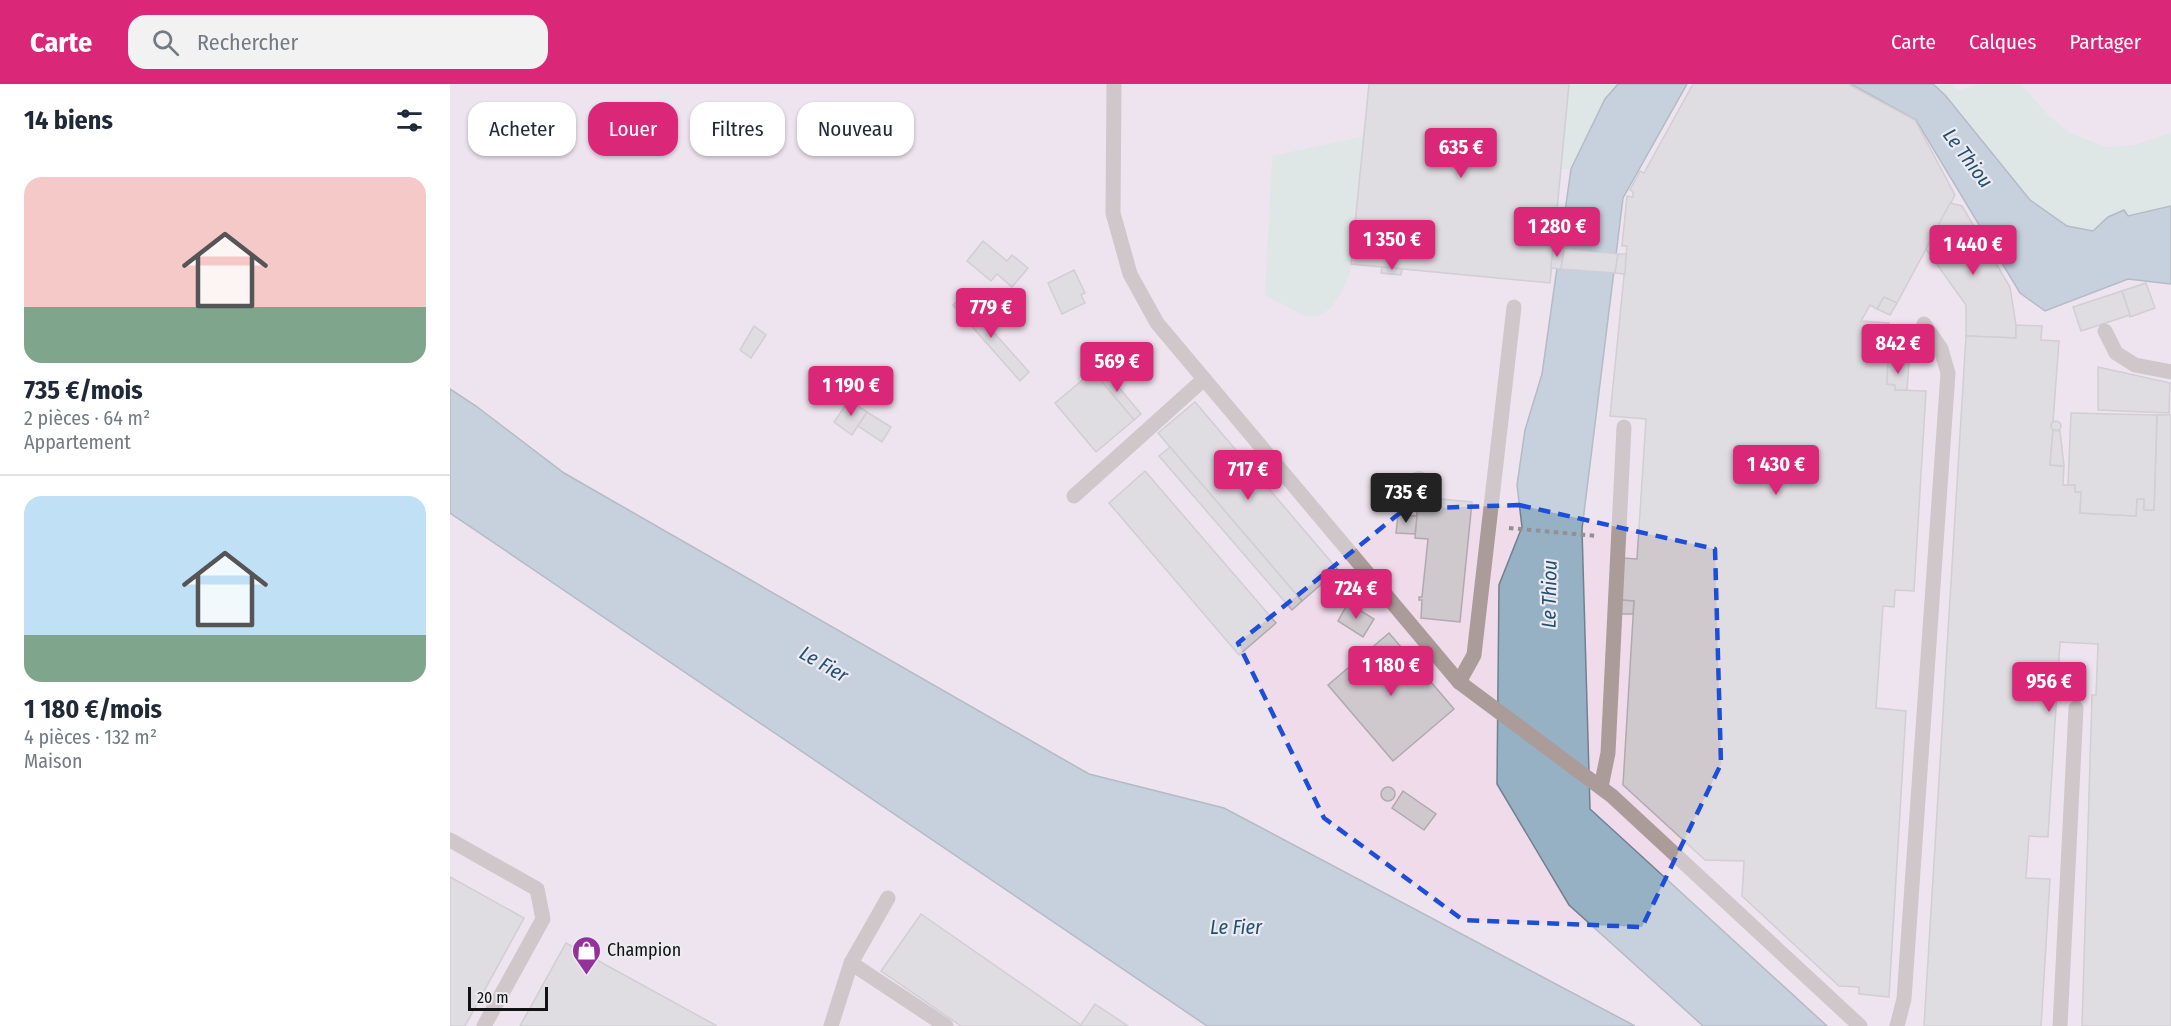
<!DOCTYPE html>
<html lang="fr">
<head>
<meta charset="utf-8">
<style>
	:root { --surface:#fff; --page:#f2f2f3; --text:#1f2937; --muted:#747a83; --line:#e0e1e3; --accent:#db2777 }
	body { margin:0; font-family:"Fira Sans Condensed",sans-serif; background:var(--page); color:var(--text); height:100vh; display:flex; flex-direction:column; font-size:22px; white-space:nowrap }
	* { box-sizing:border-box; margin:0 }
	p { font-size:20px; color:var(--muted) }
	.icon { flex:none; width:33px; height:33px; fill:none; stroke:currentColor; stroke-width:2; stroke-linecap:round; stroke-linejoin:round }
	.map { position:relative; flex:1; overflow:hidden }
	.sheet { display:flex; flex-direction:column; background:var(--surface); width:450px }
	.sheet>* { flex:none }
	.hud { position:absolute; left:18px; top:18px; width:570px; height:54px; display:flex; gap:12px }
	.scale { position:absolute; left:18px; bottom:15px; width:80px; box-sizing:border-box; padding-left:6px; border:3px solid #121214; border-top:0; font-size:16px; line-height:21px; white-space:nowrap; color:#121214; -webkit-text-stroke:4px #ecebf2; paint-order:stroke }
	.price { position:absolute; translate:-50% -51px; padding:0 14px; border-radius:6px; background:var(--accent); color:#fff; font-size:20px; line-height:39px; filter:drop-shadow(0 2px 3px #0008) }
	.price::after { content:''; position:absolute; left:50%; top:36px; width:18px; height:14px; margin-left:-9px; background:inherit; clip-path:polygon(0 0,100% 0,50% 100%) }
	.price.active { background:#222; color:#fff }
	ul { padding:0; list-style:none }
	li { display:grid; align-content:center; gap:12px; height:318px; padding:0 24px }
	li+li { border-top:2px solid var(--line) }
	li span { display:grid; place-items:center; height:186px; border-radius:18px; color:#555 }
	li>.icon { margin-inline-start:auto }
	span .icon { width:108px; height:108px; fill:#fffc; stroke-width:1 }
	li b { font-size:26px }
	h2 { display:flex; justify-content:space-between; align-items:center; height:72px; padding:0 24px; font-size:26px }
	.chip { padding:0 21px; border-radius:18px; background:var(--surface); box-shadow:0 2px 4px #0004; font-size:21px; line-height:54px }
	.chip.active { background:var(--accent); color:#fff }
	header { display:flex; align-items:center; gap:36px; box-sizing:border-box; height:84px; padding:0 30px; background:var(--accent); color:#fff }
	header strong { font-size:28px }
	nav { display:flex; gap:33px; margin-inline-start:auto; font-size:21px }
	.search { width:420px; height:54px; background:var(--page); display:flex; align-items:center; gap:15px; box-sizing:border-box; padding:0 21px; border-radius:18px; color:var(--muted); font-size:22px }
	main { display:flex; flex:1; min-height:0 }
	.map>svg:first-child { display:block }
</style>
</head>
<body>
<header>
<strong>Carte</strong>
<div class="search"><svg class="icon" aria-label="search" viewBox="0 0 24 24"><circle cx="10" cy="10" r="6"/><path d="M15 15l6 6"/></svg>Rechercher</div>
<nav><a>Carte</a><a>Calques</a><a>Partager</a></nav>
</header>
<main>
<section class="sheet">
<h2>14 biens<svg class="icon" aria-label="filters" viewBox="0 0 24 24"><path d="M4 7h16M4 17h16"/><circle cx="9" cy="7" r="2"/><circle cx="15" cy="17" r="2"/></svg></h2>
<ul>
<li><span style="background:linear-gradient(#f6c9c9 70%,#7fa58c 0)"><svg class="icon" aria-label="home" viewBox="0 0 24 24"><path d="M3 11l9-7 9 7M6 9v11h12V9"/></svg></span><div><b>735 €/mois</b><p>2 pièces · 64 m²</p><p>Appartement</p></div></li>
<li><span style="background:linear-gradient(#bfe0f5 75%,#7fa58c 0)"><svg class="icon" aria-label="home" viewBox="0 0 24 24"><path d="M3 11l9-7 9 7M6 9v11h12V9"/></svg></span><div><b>1 180 €/mois</b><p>4 pièces · 132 m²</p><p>Maison</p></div></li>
</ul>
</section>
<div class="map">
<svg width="1721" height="942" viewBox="0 0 1721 942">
	<rect width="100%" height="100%" fill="#ecebf2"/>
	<!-- industrial -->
	<rect fill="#f0dbea" x="0" y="0" width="1721" height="942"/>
	<!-- green -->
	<g fill="#cde2d6">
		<polygon points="1119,0 1168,0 1155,15 1121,85 1111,85"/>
		<polygon points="1483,0 1502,0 1509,7 1527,0 1571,0 1599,32 1620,49 1656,63 1684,61 1721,49 1721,122 1678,132 1658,133 1643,147 1617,142 1580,116 1495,11"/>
		<polygon points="914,52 901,186 892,208 881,224 869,232 855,232 815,211 822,72"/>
	</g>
	<!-- water -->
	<g fill="#97b1c4" stroke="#6f818f" stroke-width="1.5">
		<polygon points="1168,0 1237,0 1173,114 1132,445 1140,725 1377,942 1253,942 1119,821 1047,700 1049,501 1072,443 1067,401 1075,346 1092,290 1121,85 1155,15"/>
		<polygon points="1401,0 1483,0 1495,11 1580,116 1617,142 1643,147 1658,133 1674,126 1678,132 1721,122 1721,200 1678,195 1595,227 1570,209 1466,36"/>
		<polygon points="0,305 26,322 114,389 639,690 774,724 1185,942 757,942 0,429"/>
	</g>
	<!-- building -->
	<g fill="#cfc9ce" stroke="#afaaaf" stroke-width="1.5">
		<polygon points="919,0 1119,0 1100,199 901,180"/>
		<polygon points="1243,0 1398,0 1465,36 1505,111 1447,219 1434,213 1427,225 1420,221 1411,237 1439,239 1437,300 1445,301 1445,306 1476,307 1464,507 1445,506 1444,523 1433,522 1426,624 1456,627 1439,913 1409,910 1409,903 1389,902 1292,812 1294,777 1255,776 1173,701 1184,517 1170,516 1173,474 1187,475 1196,335 1160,332 1177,162 1172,162 1177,112 1183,113 1183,108 1180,106 1190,87 1194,89"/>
		<polygon points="1500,119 1512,122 1560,203 1566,241 1566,254 1516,252 1516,221 1476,165"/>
		<polygon points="533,157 557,177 562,171 578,184 562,203 547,190 541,197 517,177"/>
		<polygon points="1103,163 1114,164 1111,185 1101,184"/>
		<polygon points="1114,164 1168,170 1165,189 1111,185"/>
		<polygon points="1168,170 1176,170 1175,190 1165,189"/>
		<polygon points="932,183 952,185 951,191 931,189"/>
		<polygon points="624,186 635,209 631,211 635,219 612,230 598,199"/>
		<polygon points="1696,199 1705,224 1680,233 1672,207"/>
		<polygon points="1672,207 1680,231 1631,247 1623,223"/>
		<polygon points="512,213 579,288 570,297 503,221"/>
		<polygon points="1434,213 1447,219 1440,231 1427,225"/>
		<polygon points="1566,241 1592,242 1591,256 1609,257 1603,338 1601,340 1603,346 1600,381 1614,382 1613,401 1625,401 1625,408 1631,408 1630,429 1686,432 1687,415 1694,415 1694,426 1704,426 1707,331 1721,331 1721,942 1632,942 1642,611 1646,611 1648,560 1610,558 1598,753 1579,752 1576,794 1600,795 1591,942 1474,942 1516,252 1566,254"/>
		<polygon points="304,242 316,251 301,274 290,266"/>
		<polygon points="1438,278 1459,278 1457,306 1445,306 1445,301 1437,300"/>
		<polygon points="650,281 691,330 684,336 643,287"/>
		<polygon points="1648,283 1720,299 1719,329 1648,326"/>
		<polygon points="643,287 684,336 646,368 605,319"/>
		<polygon points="399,316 417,328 402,351 384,338"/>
		<polygon points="745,318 888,486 852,517 708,349"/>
		<polygon points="417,328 441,343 432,358 408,342"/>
		<polygon points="1621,329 1707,331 1704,426 1694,426 1694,415 1687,415 1686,432 1630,429 1631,408 1625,408 1625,401 1618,401"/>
		<circle cx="1606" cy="342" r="5"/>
		<polygon points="1603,346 1610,347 1614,382 1600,381"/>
		<polygon points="720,363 852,517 842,526 709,372"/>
		<polygon points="695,387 826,539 789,571 659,419"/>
		<circle cx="969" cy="399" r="11"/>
		<polygon points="953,412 968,413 967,424 952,422"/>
		<polygon points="968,413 1022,418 1010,538 971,534 972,516 969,516 969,513 972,513 978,455 965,454"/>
		<polygon points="948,431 967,432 965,450 946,449"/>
		<polygon points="1170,516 1184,517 1183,530 1170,530"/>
		<polygon points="898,519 924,535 913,553 888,537"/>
		<polygon points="939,549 1004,625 943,677 878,601"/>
		<circle cx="938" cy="710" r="7"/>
		<polygon points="953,707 986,730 974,746 942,724"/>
		<polygon points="0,793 74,834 15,942 0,942"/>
		<polygon points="471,830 631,941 630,942 511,942 431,887"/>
		<polygon points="116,859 267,942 70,942"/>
		<polygon points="645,920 678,942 630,942"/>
	</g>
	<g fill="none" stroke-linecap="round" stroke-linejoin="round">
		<!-- path -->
		<polyline stroke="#909095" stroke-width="4" stroke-dasharray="4.5 4.5" stroke-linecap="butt" points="1059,444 1147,452"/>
		<!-- service -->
		<g stroke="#ab9c99" stroke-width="15">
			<polyline points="664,0 663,129 680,190 707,239 1009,598 1162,712 1410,942"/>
			<polyline points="1655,247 1666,269 1685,281 1721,288"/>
			<polyline points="624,412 754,295"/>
			<polyline points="1009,598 1024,571 1064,223"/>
			<polyline points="1151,703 1158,669 1174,343"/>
			<polyline points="0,756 87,805 93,835 34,942"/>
			<polyline points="401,879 496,942"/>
			<polyline points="381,942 401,879 438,814"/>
			<polyline points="1447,942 1454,915 1498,289 1491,265 1474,240"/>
			<polyline points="1610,942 1626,624"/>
		</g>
	</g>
	<!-- marked area -->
	<path d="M0 0H1721V942H0ZM1069 421 1265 465 1271 680 1192 843 1013 836 874 734 788 559 955 425Z" fill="#ecebf2" fill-opacity=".55" fill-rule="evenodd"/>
	<path fill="none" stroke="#1d4ed8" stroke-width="4.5" stroke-dasharray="12 8" stroke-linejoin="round" d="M1069 421 1265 465 1271 680 1192 843 1013 836 874 734 788 559 955 425Z"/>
	<!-- icons -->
	<defs>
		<symbol id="shop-pin" viewBox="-11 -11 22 30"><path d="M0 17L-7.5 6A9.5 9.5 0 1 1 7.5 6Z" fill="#92329a" stroke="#ecebf2"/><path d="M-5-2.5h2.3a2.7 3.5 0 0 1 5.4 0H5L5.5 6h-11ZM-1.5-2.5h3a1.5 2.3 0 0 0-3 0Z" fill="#fff"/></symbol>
	</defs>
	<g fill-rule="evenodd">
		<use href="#shop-pin" x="120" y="850" width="33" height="45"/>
	</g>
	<g text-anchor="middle" stroke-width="4.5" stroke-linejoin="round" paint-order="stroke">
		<!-- poi labels -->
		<g font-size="18" fill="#121214" stroke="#ecebf2" text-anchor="start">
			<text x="157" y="872">Champion</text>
		</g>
		<!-- water labels -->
		<g font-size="20" font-style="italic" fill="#234f6d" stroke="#ecebf2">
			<text transform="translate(1518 74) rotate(53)" y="7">Le Thiou</text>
			<text transform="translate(1099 510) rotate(-89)" y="7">Le Thiou</text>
			<text transform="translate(374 580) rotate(30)" y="7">Le Fier</text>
			<text x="786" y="850">Le Fier</text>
		</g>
	</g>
</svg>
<div class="scale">20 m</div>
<b class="price" style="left:1011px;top:95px">635 €</b>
<b class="price" style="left:1107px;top:174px">1 280 €</b>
<b class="price" style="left:942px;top:187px">1 350 €</b>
<b class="price" style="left:1523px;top:192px">1 440 €</b>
<b class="price" style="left:541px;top:255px">779 €</b>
<b class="price" style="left:1448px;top:291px">842 €</b>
<b class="price" style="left:667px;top:309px">569 €</b>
<b class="price" style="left:401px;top:333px">1 190 €</b>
<b class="price" style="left:1326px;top:412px">1 430 €</b>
<b class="price" style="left:798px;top:417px">717 €</b>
<b class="price active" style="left:956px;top:440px">735 €</b>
<b class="price" style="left:906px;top:536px">724 €</b>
<b class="price" style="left:941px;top:613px">1 180 €</b>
<b class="price" style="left:1599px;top:629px">956 €</b>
<div class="hud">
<a class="chip">Acheter</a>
<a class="chip active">Louer</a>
<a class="chip">Filtres</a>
<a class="chip">Nouveau</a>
</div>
</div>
</main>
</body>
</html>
